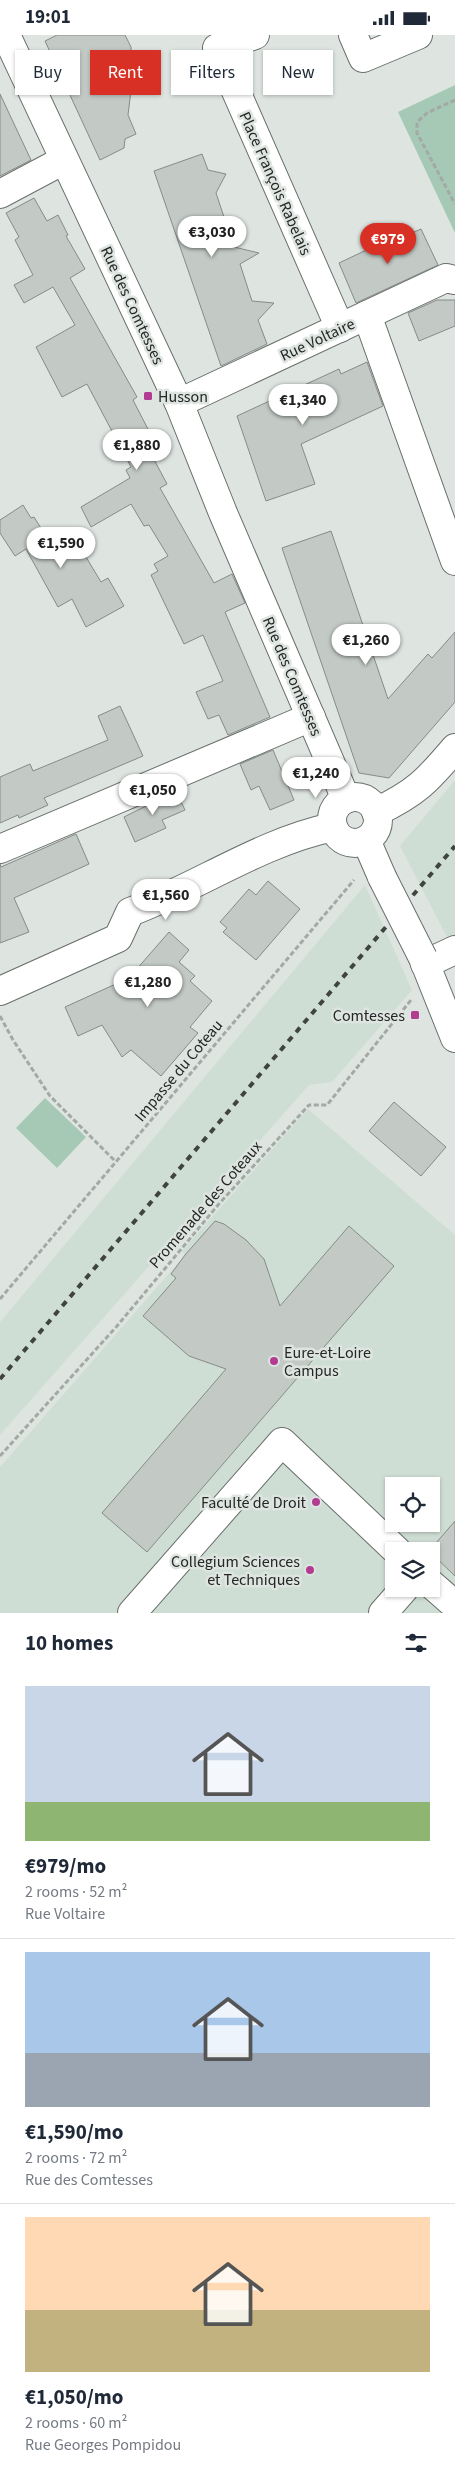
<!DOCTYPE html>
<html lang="en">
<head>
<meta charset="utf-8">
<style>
	:root { --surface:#fff; --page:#f6f6f7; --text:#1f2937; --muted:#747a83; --line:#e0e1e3; --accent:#d93025 }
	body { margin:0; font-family:"Source Sans 3",sans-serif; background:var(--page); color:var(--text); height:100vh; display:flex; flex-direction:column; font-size:19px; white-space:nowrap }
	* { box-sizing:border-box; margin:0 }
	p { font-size:16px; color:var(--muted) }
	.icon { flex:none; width:28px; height:28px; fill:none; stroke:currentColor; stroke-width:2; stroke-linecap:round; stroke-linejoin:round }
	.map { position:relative; height:1578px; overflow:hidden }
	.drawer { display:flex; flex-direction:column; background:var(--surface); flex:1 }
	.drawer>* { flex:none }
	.guide { position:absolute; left:15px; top:15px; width:425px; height:45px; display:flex; gap:10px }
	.controls { position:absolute; left:385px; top:1442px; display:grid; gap:10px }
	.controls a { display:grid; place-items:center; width:55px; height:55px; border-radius:0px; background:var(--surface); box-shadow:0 1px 4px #0004; font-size:25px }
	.price { position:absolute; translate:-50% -42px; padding:0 11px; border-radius:18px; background:#fff; color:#222; font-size:16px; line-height:32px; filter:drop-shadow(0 1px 2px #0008) }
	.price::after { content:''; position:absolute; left:50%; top:30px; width:15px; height:11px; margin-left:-8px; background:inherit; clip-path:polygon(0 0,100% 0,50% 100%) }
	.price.current { background:var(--accent); color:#fff }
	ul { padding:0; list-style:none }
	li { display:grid; align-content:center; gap:10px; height:265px; padding:0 25px }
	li+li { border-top:1px solid var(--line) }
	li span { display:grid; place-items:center; height:155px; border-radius:0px; color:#555 }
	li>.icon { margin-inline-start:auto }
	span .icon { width:90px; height:90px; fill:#fffc; stroke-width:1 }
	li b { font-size:21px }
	h2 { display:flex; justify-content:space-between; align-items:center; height:60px; padding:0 25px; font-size:21px }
	.chip { padding:0 18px; border-radius:0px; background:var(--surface); box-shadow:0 1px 4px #0004; font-size:18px; line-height:45px }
	.chip.current { background:var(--accent); color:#fff }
	.status { display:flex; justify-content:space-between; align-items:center; height:35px; padding:0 25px; background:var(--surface); direction:ltr }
	.status svg { height:14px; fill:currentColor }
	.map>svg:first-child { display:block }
</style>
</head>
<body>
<div class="status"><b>19:01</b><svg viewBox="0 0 49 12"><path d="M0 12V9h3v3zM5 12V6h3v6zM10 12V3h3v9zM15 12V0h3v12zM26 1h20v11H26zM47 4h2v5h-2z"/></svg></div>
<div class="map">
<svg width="455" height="1578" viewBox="0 0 455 1578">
	<rect width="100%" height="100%" fill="#dee5e1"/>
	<!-- built -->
	<g fill="#cfded5" fill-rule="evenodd">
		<polygon points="455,745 455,903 450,908 400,811"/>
		<polygon points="365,850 412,955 332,1047 309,1050 0,1400 0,1287"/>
		<path d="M308 1074 455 1200V1578H0V1432L185 1220 182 1216ZM394 1451H431V1489H394ZM394 1516H431V1554H394Z"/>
	</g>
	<!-- green -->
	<g fill="#a5c9b5">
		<polygon points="455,50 455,198 398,77"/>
		<polygon points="45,1063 86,1102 57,1133 16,1093"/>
	</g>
	<!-- building -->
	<g fill="#c3cac6" stroke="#858c88">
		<polygon points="57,0 125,0 131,12 132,47 128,80 136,99 125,104 124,113 100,125 45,6"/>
		<polygon points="0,59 31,125 0,141"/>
		<polygon points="202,119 208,135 226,139 216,158 234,212 259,218 240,229 252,266 274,268 258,285 267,309 221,331 154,136"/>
		<polygon points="34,163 47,186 58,180 68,200 66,201 85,234 70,243 137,362 133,365 150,398 142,402 167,449 160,453 214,548 232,539 245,568 225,577 270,682 228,700 219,680 208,684 196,657 223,646 203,600 184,609 151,540 158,536 154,529 168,521 149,490 144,491 131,469 91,492 81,472 130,443 126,435 131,432 87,349 62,362 36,312 75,290 53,252 24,268 14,250 33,240 15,205 19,202 6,178"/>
		<polygon points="421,194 438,230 356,268 339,228 396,201 398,204"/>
		<polygon points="437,265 455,265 455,291 419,306 408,278"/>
		<polygon points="367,327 383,371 301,409 315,449 266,466 237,381 339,334 341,339"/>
		<polygon points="23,470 31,483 34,482 60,524 80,512 101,547 108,543 124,571 86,592 72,564 58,572 26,514 15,521 0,498 0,485"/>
		<polygon points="331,496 388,664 428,619 432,623 455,597 455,667 389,743 359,738 282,513"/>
		<polygon points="120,671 143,721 44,763 48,770 19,783 18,780 0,788 0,742 30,729 33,736 108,705 98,681"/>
		<polygon points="273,715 294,765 270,775 259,751 251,755 240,729"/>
		<polygon points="176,756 185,775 162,785 166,793 135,807 124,782"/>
		<polygon points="76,799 89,829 14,863 29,897 0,908 0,829 1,832"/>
		<polygon points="268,846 300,874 256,925 223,897 227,893 220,887 249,854 256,860"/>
		<polygon points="169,897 189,915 179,927 195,941 190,946 212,966 190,992 198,998 161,1041 131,1015 122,1022 102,990 78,1001 65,972 129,943"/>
		<polygon points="394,1067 446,1112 421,1141 369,1096"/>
		<polygon points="215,1186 224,1189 246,1205 264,1224 280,1271 349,1191 394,1231 147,1517 102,1478 226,1334 189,1321 143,1281 176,1243 171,1239 185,1220"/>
		<polygon points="455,1486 455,1541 429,1516"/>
	</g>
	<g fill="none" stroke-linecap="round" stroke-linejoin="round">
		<defs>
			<g id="minor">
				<polyline points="6,0 179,368 223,478 346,764"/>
				<polyline points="255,0 217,13 340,293"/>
				<polyline points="353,0 363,23 418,0"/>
				<polyline points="0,159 64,125"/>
				<polyline points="367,280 455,526"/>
				<polyline points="179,368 446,243 455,245"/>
				<circle cx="355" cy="785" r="23"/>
				<path d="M376 777C416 758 427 746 455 713"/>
				<polyline points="366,805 382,842"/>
				<polyline points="0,814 311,682"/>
				<polyline points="423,923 455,1003"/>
				<polyline points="425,929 455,915"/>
				<path d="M0 956 118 903 130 877C198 852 261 807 333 792"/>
				<polyline points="431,1549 455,1570"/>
				<polyline points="132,1578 282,1407 397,1516"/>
				<polyline points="383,1578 404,1554"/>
			</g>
		</defs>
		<!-- minor casing -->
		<use href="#minor" stroke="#696f6b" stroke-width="30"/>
		<!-- path -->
		<g stroke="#a3a9a5" stroke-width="3" stroke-dasharray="5 2.5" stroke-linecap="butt">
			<polyline points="455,65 427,78 417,87 417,98 455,169"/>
			<polyline points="0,981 13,1005 50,1061 116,1127"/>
			<polyline points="0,1264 354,845"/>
			<polyline points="0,1421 117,1291 218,1170 309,1070 327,1070 411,965"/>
		</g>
		<!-- minor -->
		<use href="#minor" stroke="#fff" stroke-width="28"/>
		<!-- rail -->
		<polyline stroke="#3f4341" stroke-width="4" stroke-dasharray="6 6" stroke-linecap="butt" points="0,1344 455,811"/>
		<defs>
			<polyline id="minor-bridge" points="382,842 423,923"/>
		</defs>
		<!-- minor-bridge casing -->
		<use href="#minor-bridge" stroke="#696f6b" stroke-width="30" stroke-linecap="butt"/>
		<!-- minor-bridge -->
		<use href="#minor-bridge" stroke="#fff" stroke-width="28"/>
	</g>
	<!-- markers -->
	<g fill="#b23c92" stroke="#dee5e1" stroke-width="2">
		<rect x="143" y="356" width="10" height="10" rx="2.5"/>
		<rect x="410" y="975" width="10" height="10" rx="2.5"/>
		<circle cx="274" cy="1326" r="5"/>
		<circle cx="316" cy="1467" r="5"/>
		<circle cx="310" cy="1535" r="5"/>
	</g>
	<g text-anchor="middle" stroke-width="5" stroke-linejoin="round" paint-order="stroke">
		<!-- street labels -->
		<g font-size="16" fill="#242725" stroke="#dee5e1">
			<text transform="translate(276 148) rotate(66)" y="6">Place François Rabelais</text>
			<text transform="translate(133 270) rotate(65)" y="6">Rue des Comtesses</text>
			<text transform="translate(317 304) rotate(-25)" y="6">Rue Voltaire</text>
			<text transform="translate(293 641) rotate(67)" y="6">Rue des Comtesses</text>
			<text transform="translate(178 1035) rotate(-50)" y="6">Impasse du Coteau</text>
			<text transform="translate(205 1169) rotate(-49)" y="6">Promenade des Coteaux</text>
		</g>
		<!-- poi labels -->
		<g font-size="16" fill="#242725" stroke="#dee5e1" text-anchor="end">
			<text x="158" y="367" text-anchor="start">Husson</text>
			<text x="405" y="986">Comtesses</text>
			<text x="284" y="1323" text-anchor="start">Eure-et-Loire<tspan x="284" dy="18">Campus</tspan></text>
			<text x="306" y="1473">Faculté de Droit</text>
			<text x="300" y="1532">Collegium Sciences<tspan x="300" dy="18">et Techniques</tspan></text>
		</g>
	</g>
</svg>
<div class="controls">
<a><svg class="icon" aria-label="locate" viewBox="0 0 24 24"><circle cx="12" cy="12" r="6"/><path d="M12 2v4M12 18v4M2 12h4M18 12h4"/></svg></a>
<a><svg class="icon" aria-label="layers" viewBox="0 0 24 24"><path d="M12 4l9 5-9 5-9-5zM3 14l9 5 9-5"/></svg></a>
</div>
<b class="price" style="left:212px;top:223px">€3,030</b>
<b class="price current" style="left:388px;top:230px">€979</b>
<b class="price" style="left:303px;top:391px">€1,340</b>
<b class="price" style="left:137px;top:436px">€1,880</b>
<b class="price" style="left:61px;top:534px">€1,590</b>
<b class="price" style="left:366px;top:631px">€1,260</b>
<b class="price" style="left:316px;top:764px">€1,240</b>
<b class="price" style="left:153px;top:781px">€1,050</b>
<b class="price" style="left:166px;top:886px">€1,560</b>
<b class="price" style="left:148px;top:973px">€1,280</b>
<div class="guide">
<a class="chip">Buy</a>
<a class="chip current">Rent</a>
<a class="chip">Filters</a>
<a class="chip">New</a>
</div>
</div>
<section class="drawer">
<h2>10 homes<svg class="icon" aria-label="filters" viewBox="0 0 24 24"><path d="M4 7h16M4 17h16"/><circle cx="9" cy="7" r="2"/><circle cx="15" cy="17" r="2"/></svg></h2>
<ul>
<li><span style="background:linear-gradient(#c9d6e8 75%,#8fb573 0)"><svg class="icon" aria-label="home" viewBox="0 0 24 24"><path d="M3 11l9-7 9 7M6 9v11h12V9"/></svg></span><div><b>€979/mo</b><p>2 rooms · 52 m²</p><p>Rue Voltaire</p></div></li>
<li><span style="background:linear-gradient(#a9c7e8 65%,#9aa5b1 0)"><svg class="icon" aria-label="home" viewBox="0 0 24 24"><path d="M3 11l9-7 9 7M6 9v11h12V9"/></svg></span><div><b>€1,590/mo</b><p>2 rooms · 72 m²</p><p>Rue des Comtesses</p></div></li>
<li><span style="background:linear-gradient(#ffd9b3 60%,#c2b280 0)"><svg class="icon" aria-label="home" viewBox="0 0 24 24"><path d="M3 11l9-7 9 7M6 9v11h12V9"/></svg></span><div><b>€1,050/mo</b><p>2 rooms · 60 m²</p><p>Rue Georges Pompidou</p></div></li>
</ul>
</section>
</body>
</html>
